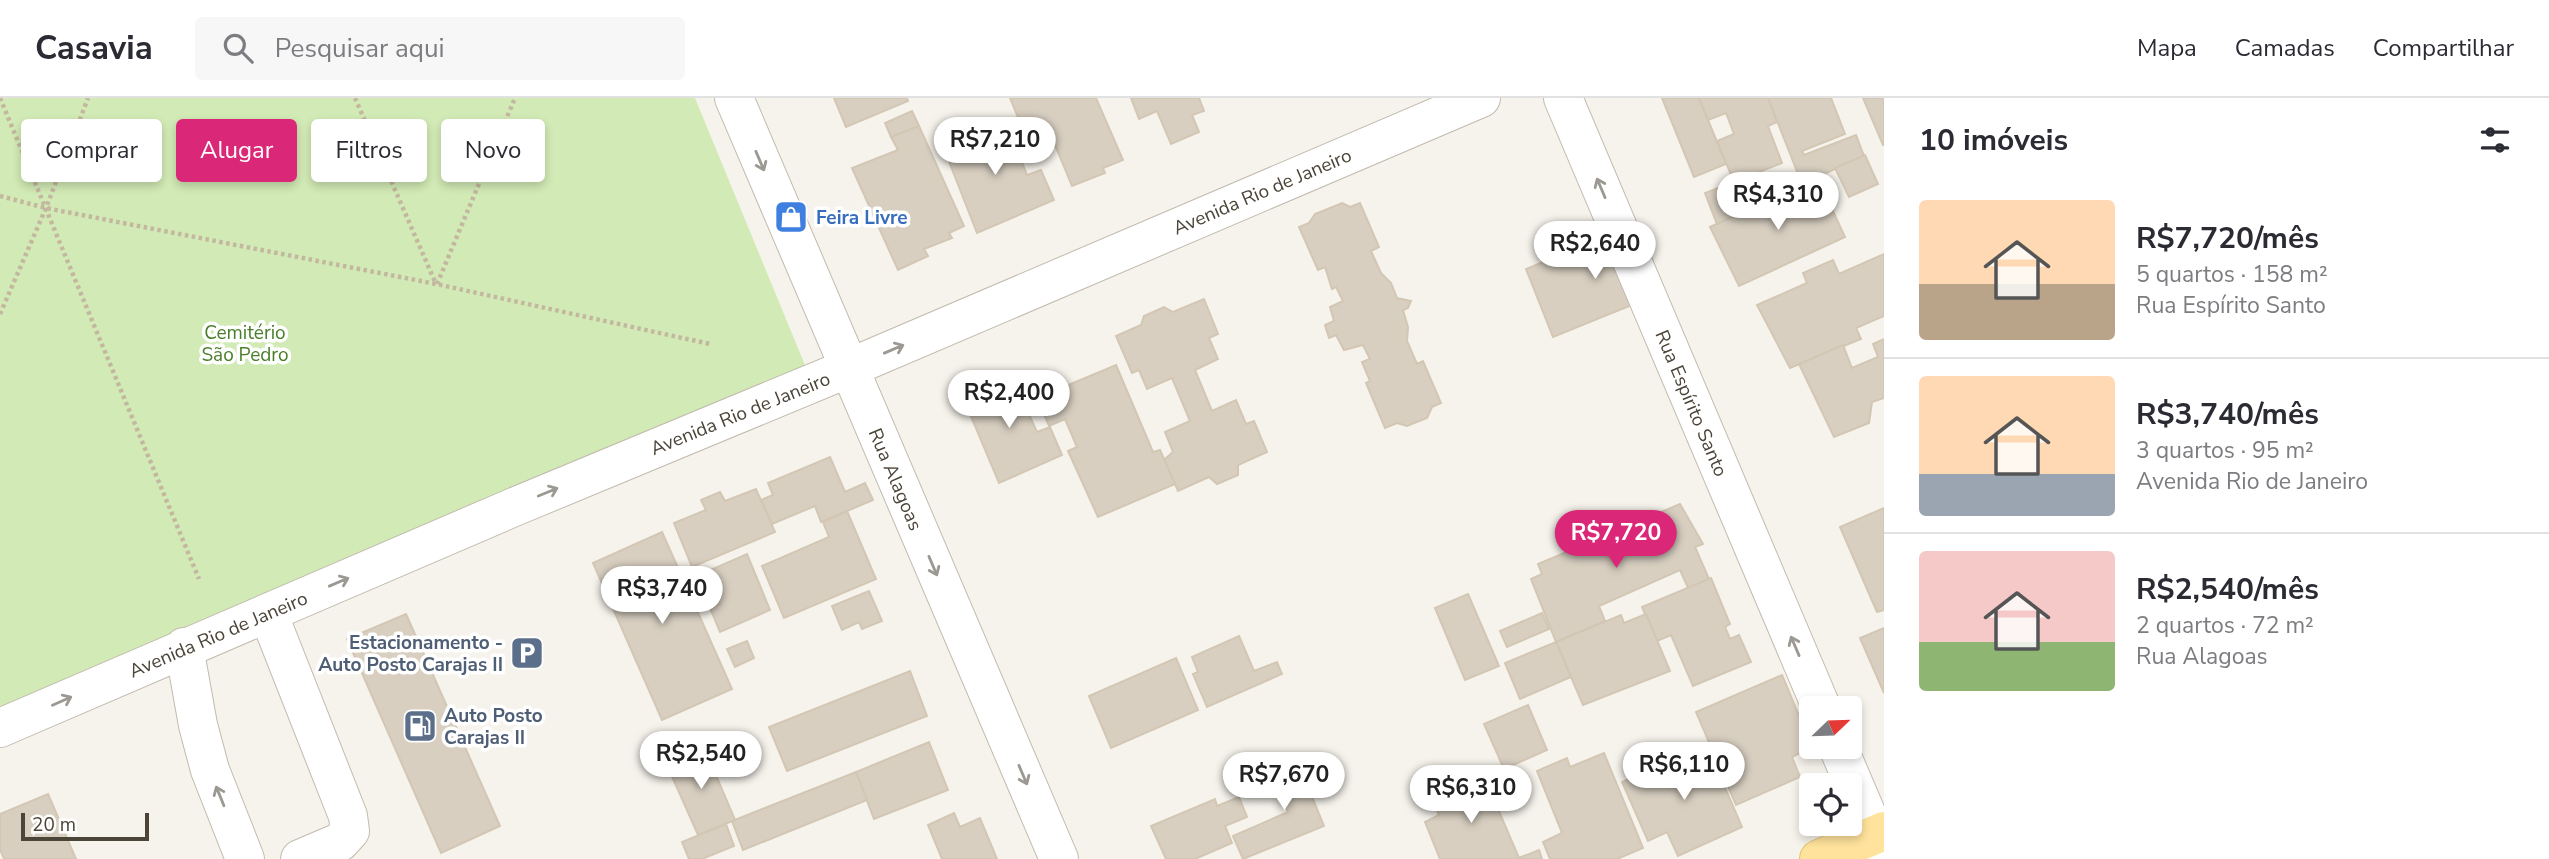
<!DOCTYPE html>
<html lang="pt">
<head>
<meta charset="utf-8">
<style>
	:root { --surface:#fff; --page:#f7f7f7; --text:#2b2b33; --muted:#7c7c81; --line:#e1e1e2; --accent:#db2777 }
	body { margin:0; font-family:"Nunito Sans",sans-serif; background:var(--page); color:var(--text); height:100vh; display:flex; flex-direction:column; font-size:26px; white-space:nowrap }
	* { box-sizing:border-box; margin:0 }
	p { font-size:23px; color:var(--muted) }
	.icon { flex:none; width:38px; height:38px; fill:none; stroke:currentColor; stroke-width:2; stroke-linecap:round; stroke-linejoin:round }
	.map { position:relative; flex:1; overflow:hidden }
	.sheet { display:flex; flex-direction:column; background:var(--surface); width:665px }
	.sheet>* { flex:none }
	.top-card { position:absolute; left:21px; top:21px; width:665px; height:63px; display:flex; gap:14px }
	.needle { width:46px; rotate:67deg }
	.fabs { position:absolute; left:1799px; top:598px; display:grid; gap:14px }
	.fabs a { display:grid; place-items:center; width:63px; height:63px; border-radius:7px; background:var(--surface); box-shadow:0 4px 10px #0003; font-size:35px }
	.scale { position:absolute; left:21px; bottom:18px; width:128px; box-sizing:border-box; padding-left:7px; border:4px solid #4b4439; border-top:0; font-size:19px; line-height:24px; white-space:nowrap; color:#4b4439; -webkit-text-stroke:5px #fff; paint-order:stroke }
	.price { position:absolute; translate:-50% -60px; padding:0 16px; border-radius:24px; background:#fff; color:#222; font-size:23px; line-height:46px; filter:drop-shadow(0 2px 4px #0008) }
	.price::after { content:''; position:absolute; left:50%; top:42px; width:21px; height:16px; margin-left:-10px; background:inherit; clip-path:polygon(0 0,100% 0,50% 100%) }
	.price.active { background:var(--accent); color:#fff }
	ul { padding:0; list-style:none }
	li { display:flex; align-items:center; gap:21px; height:175px; padding:0 35px }
	li+li { border-top:2px solid var(--line) }
	li span { display:grid; place-items:center; flex:none; width:196px; height:140px; border-radius:7px; color:#555 }
	li>.icon { margin-inline-start:auto }
	span .icon { width:84px; height:84px; fill:#fffc; stroke-width:1 }
	li b { font-size:30px }
	h2 { display:flex; justify-content:space-between; align-items:center; height:84px; padding:0 35px; font-size:30px }
	.pill { padding:0 24px; border-radius:7px; background:var(--surface); box-shadow:0 4px 10px #0003; font-size:24px; line-height:63px }
	.pill.active { background:var(--accent); color:#fff }
	header { display:flex; align-items:center; gap:42px; box-sizing:border-box; height:98px; padding:0 35px; background:var(--surface); border-bottom:2px solid var(--line) }
	header strong { font-size:33px }
	nav { display:flex; gap:38px; margin-inline-start:auto; font-size:24px }
	.search { width:490px; height:63px; background:var(--page); display:flex; align-items:center; gap:18px; box-sizing:border-box; padding:0 24px; border-radius:7px; color:var(--muted); font-size:26px }
	main { display:flex; flex:1; min-height:0 }
	.map>svg:first-child { display:block }
</style>
</head>
<body>
<header>
<strong>Casavia</strong>
<div class="search"><svg class="icon" aria-label="search" viewBox="0 0 24 24"><circle cx="10" cy="10" r="6"/><path d="M15 15l6 6"/></svg>Pesquisar aqui</div>
<nav><a>Mapa</a><a>Camadas</a><a>Compartilhar</a></nav>
</header>
<main>
<div class="map">
<svg width="1884" height="761" viewBox="0 0 1884 761">
	<rect width="100%" height="100%" fill="#f6f3ec"/>
	<!-- green -->
	<polygon fill="#d2eab5" points="0,0 695,0 807,272 0,614"/>
	<!-- building -->
	<g fill="#d8cfc1" stroke="#d3c7b4" stroke-width="2">
		<polygon points="834,0 907,0 908,3 846,29"/>
		<polygon points="1010,0 1096,0 1123,62 1103,70 1105,75 1072,88 1046,25 1037,29 1033,19 1020,24"/>
		<polygon points="1131,0 1199,0 1204,13 1192,17 1199,34 1171,46 1157,13 1139,21"/>
		<polygon points="1662,0 1699,0 1726,66 1694,79"/>
		<polygon points="1699,0 1768,0 1777,24 1768,28 1782,65 1734,84 1717,43 1734,36 1726,15 1708,22"/>
		<polygon points="1768,0 1831,0 1845,36 1802,53 1804,57 1856,37 1864,58 1802,86"/>
		<polygon points="1863,0 1884,0 1884,47 1883,47"/>
		<polygon points="912,13 919,28 891,39 885,25"/>
		<polygon points="1006,23 1027,77 1041,72 1054,102 977,135 943,48"/>
		<polygon points="919,28 964,128 949,135 952,140 924,151 928,158 898,172 852,70 898,52 891,39"/>
		<polygon points="1865,57 1878,86 1849,99 1835,70"/>
		<polygon points="1817,79 1845,139 1739,188 1710,129"/>
		<polygon points="1734,84 1745,112 1717,126 1705,95"/>
		<polygon points="1342,105 1350,109 1360,105 1379,149 1371,153 1381,175 1391,185 1397,200 1411,203 1408,210 1403,212 1408,229 1407,243 1417,266 1423,263 1441,305 1432,309 1427,320 1407,328 1397,325 1385,330 1366,285 1370,283 1362,264 1370,261 1363,247 1344,252 1336,237 1329,240 1325,227 1334,223 1330,209 1343,203 1336,189 1332,191 1325,169 1318,172 1299,129 1309,125 1315,116"/>
		<polygon points="1636,126 1664,194 1553,239 1526,171"/>
		<polygon points="1884,156 1884,218 1856,230 1861,241 1790,270 1757,207 1807,185 1803,175 1833,162 1839,176"/>
		<polygon points="1204,201 1218,236 1209,240 1218,261 1195,272 1212,313 1236,302 1246,326 1254,323 1267,354 1238,367 1238,377 1217,386 1209,379 1178,393 1164,362 1173,354 1165,334 1190,323 1172,280 1147,291 1139,272 1132,275 1116,238 1141,227 1144,218 1164,209 1173,214"/>
		<polygon points="1884,241 1884,300 1872,304 1869,325 1834,339 1799,266 1843,247 1852,270 1878,259 1873,246"/>
		<polygon points="1116,267 1153,354 1160,352 1175,386 1098,419 1068,353 1077,349 1065,321 1049,328 1037,300"/>
		<polygon points="1011,277 1037,334 1050,329 1062,357 999,385 962,297"/>
		<polygon points="830,359 845,394 865,385 873,402 821,424 815,408 772,426 761,402 773,397 768,385"/>
		<polygon points="756,391 775,434 692,469 674,425 706,412 701,402 720,394 725,403"/>
		<polygon points="1680,406 1703,446 1695,449 1709,481 1688,490 1680,472 1599,508 1605,523 1556,544 1531,481 1542,476 1538,466"/>
		<polygon points="1884,410 1884,512 1877,514 1840,429"/>
		<polygon points="847,413 876,481 784,520 762,468 829,439 823,424"/>
		<polygon points="662,434 732,591 662,622 593,465"/>
		<polygon points="747,456 770,512 720,534 710,510 720,506 706,474"/>
		<polygon points="1711,480 1730,526 1725,529 1730,541 1739,537 1751,564 1693,588 1671,537 1657,543 1642,509"/>
		<polygon points="869,493 882,523 862,531 859,524 842,532 832,508"/>
		<polygon points="1468,496 1499,568 1465,582 1435,510"/>
		<polygon points="1542,515 1549,531 1507,549 1500,533"/>
		<polygon points="406,516 500,728 441,755 347,541"/>
		<polygon points="1646,516 1670,573 1583,607 1556,544 1621,517 1624,525"/>
		<polygon points="1884,530 1884,595 1860,540"/>
		<polygon points="1239,538 1254,573 1277,564 1282,576 1207,609 1193,576 1198,574 1192,559"/>
		<polygon points="747,543 754,560 735,569 727,551"/>
		<polygon points="1556,544 1571,579 1520,601 1505,565"/>
		<polygon points="1176,560 1198,612 1111,650 1089,598"/>
		<polygon points="910,573 927,618 787,673 769,629"/>
		<polygon points="1782,577 1812,649 1792,659 1800,679 1736,707 1696,614"/>
		<polygon points="1528,607 1547,652 1504,671 1484,626"/>
		<polygon points="929,644 948,692 874,721 856,674"/>
		<polygon points="1707,648 1742,729 1678,758 1667,734 1648,743 1622,684"/>
		<polygon points="704,649 735,722 698,737 666,665"/>
		<polygon points="1294,655 1324,728 1243,761 1233,738 1288,714 1268,667"/>
		<polygon points="1604,655 1643,750 1617,761 1550,761 1543,744 1562,735 1537,673 1567,660 1570,669"/>
		<polygon points="856,674 867,702 743,752 732,723"/>
		<polygon points="1483,676 1519,760 1539,752 1542,761 1440,761 1425,724 1439,717 1431,698"/>
		<polygon points="48,696 76,761 4,761 0,751 0,716"/>
		<polygon points="1239,699 1247,719 1225,728 1232,745 1195,761 1166,761 1151,728 1215,701 1217,708"/>
		<polygon points="954,715 960,729 980,720 997,761 942,761 928,727"/>
		<polygon points="726,726 734,748 702,761 689,761 682,744"/>
	</g>
	<g fill="none" stroke-linecap="round" stroke-linejoin="round">
		<defs>
			<g id="minor">
				<polyline points="734,0 1059,761"/>
				<polyline points="1563,0 1822,611"/>
				<polyline points="268,515 348,718 350,733 340,744 300,761"/>
				<polyline points="184,549 198,627 210,672 245,761"/>
				<polyline points="0,630 514,409 849,270 1481,0"/>
				<polyline points="1838,649 1884,757"/>
			</g>
			<polyline id="major" points="1819,761 1884,733"/>
		</defs>
		<!-- minor casing -->
		<use href="#minor" stroke="#c2bbae" stroke-width="40"/>
		<!-- major casing -->
		<use href="#major" stroke="#e6c16a" stroke-width="40"/>
		<!-- path -->
		<g stroke="#c4b79f" stroke-width="4.5" stroke-dasharray="3.5 3.5" stroke-linecap="butt">
			<polyline points="0,0 199,481"/>
			<polyline points="355,0 436,186"/>
			<polyline points="0,98 46,110 436,186 710,246"/>
			<polyline points="437,186 515,0"/>
			<polyline points="0,216 46,110 88,0"/>
		</g>
		<!-- minor -->
		<use href="#minor" stroke="#fff" stroke-width="38"/>
		<!-- major -->
		<use href="#major" stroke="#ffe39c" stroke-width="38"/>
	</g>
	<!-- one-way arrows -->
	<defs><path id="oneway-shaft" d="M-6 0H5M1.5-3L5.5 0L1.5 3" fill="none" stroke-width="1.6" stroke-linecap="round" stroke-linejoin="round" transform="scale(1.75)"/></defs>
	<g stroke="#9c9892">
		<use href="#oneway-shaft" transform="translate(760 63) rotate(67)"/>
		<use href="#oneway-shaft" transform="translate(1601 90) rotate(-113)"/>
		<use href="#oneway-shaft" transform="translate(894 251) rotate(-23)"/>
		<use href="#oneway-shaft" transform="translate(548 394) rotate(-22)"/>
		<use href="#oneway-shaft" transform="translate(933 468) rotate(67)"/>
		<use href="#oneway-shaft" transform="translate(339 484) rotate(-23)"/>
		<use href="#oneway-shaft" transform="translate(1795 548) rotate(-113)"/>
		<use href="#oneway-shaft" transform="translate(62 603) rotate(-24)"/>
		<use href="#oneway-shaft" transform="translate(1023 677) rotate(67)"/>
		<use href="#oneway-shaft" transform="translate(220 698) rotate(-112)"/>
	</g>
	<!-- icons -->
	<defs>
		<symbol id="shop-square" viewBox="-11 -11 22 22"><rect x="-9" y="-9" width="18" height="18" rx="4" fill="#3f7fe0" stroke="#fff"/><path d="M-5-2.5h2.3a2.7 3.5 0 0 1 5.4 0H5L5.5 6h-11ZM-1.5-2.5h3a1.5 2.3 0 0 0-3 0Z" fill="#fff"/></symbol>
		<symbol id="parking-square" viewBox="-11 -11 22 22"><rect x="-9" y="-9" width="18" height="18" rx="4" fill="#5c6f8a" stroke="#fff"/><path d="M-3.5-5.5H1a3.5 3.5 0 0 1 0 7H-1V5.5H-3.5ZM-1-3.4V-.6H.8a1.4 1.4 0 0 0 0-2.8Z" fill="#fff"/></symbol>
		<symbol id="fuel-square" viewBox="-11 -11 22 22"><rect x="-9" y="-9" width="18" height="18" rx="4" fill="#5c6f8a" stroke="#fff"/><path d="M-5.5-6h7V0h2V4h1.3V-2.5L3-4.5l.8-.8L6-3V5H2.5V1h-1V6h-7ZM-4.2-4.7v3.2H.2V-4.7Z" fill="#fff"/></symbol>
	</defs>
	<g fill-rule="evenodd">
		<use href="#shop-square" x="772" y="100" width="38" height="38"/>
		<use href="#parking-square" x="508" y="536" width="38" height="38"/>
		<use href="#fuel-square" x="401" y="609" width="38" height="38"/>
	</g>
	<g text-anchor="middle" stroke-width="7" stroke-linejoin="round" paint-order="stroke">
		<!-- street labels -->
		<g font-size="19" fill="#4b4439" stroke="#fff">
			<text transform="translate(1262 93) rotate(-23)" y="7">Avenida Rio de Janeiro</text>
			<text transform="translate(1692 305) rotate(67)" y="7">Rua Espírito Santo</text>
			<text transform="translate(740 315) rotate(-22)" y="7">Avenida Rio de Janeiro</text>
			<text transform="translate(896 381) rotate(67)" y="7">Rua Alagoas</text>
			<text transform="translate(218 536) rotate(-23)" y="7">Avenida Rio de Janeiro</text>
		</g>
		<!-- shop labels -->
		<g font-size="19" font-weight="bold" fill="#366cbe" stroke="#fff" text-anchor="start">
			<text x="816" y="126">Feira Livre</text>
		</g>
		<!-- park labels -->
		<g font-size="19" fill="#4a7f2a" stroke="#fff">
			<text x="245" y="241">Cemitério<tspan x="245" dy="22">São Pedro</tspan></text>
		</g>
		<!-- service labels -->
		<g font-size="19" font-weight="bold" fill="#4e5e75" stroke="#fff" text-anchor="end">
			<text x="503" y="551">Estacionamento -<tspan x="503" dy="22">Auto Posto Carajas II</tspan></text>
			<text x="444" y="624" text-anchor="start">Auto Posto<tspan x="444" dy="22">Carajas II</tspan></text>
		</g>
	</g>
</svg>
<div class="fabs">
<a><svg class="needle" viewBox="-14 -14 28 28"><path d="M0-13l5 13h-10z" fill="#e53935"/><path d="M0 13l5-13h-10z" fill="#7c7c81"/></svg></a>
<a><svg class="icon" aria-label="locate" viewBox="0 0 24 24"><circle cx="12" cy="12" r="6"/><path d="M12 2v4M12 18v4M2 12h4M18 12h4"/></svg></a>
</div>
<div class="scale">20 m</div>
<b class="price" style="left:995px;top:79px">R$7,210</b>
<b class="price" style="left:1778px;top:134px">R$4,310</b>
<b class="price" style="left:1595px;top:183px">R$2,640</b>
<b class="price" style="left:1009px;top:332px">R$2,400</b>
<b class="price active" style="left:1616px;top:472px">R$7,720</b>
<b class="price" style="left:662px;top:528px">R$3,740</b>
<b class="price" style="left:701px;top:693px">R$2,540</b>
<b class="price" style="left:1684px;top:704px">R$6,110</b>
<b class="price" style="left:1284px;top:714px">R$7,670</b>
<b class="price" style="left:1471px;top:727px">R$6,310</b>
<div class="top-card">
<a class="pill">Comprar</a>
<a class="pill active">Alugar</a>
<a class="pill">Filtros</a>
<a class="pill">Novo</a>
</div>
</div>
<section class="sheet">
<h2>10 imóveis<svg class="icon" aria-label="filters" viewBox="0 0 24 24"><path d="M4 7h16M4 17h16"/><circle cx="9" cy="7" r="2"/><circle cx="15" cy="17" r="2"/></svg></h2>
<ul>
<li><span style="background:linear-gradient(#ffd9b3 60%,#b9a48a 0)"><svg class="icon" aria-label="home" viewBox="0 0 24 24"><path d="M3 11l9-7 9 7M6 9v11h12V9"/></svg></span><div><b>R$7,720/mês</b><p>5 quartos · 158 m²</p><p>Rua Espírito Santo</p></div></li>
<li><span style="background:linear-gradient(#ffd9b3 70%,#9aa5b1 0)"><svg class="icon" aria-label="home" viewBox="0 0 24 24"><path d="M3 11l9-7 9 7M6 9v11h12V9"/></svg></span><div><b>R$3,740/mês</b><p>3 quartos · 95 m²</p><p>Avenida Rio de Janeiro</p></div></li>
<li><span style="background:linear-gradient(#f6c9c9 65%,#8fb573 0)"><svg class="icon" aria-label="home" viewBox="0 0 24 24"><path d="M3 11l9-7 9 7M6 9v11h12V9"/></svg></span><div><b>R$2,540/mês</b><p>2 quartos · 72 m²</p><p>Rua Alagoas</p></div></li>
</ul>
</section>
</main>
</body>
</html>
